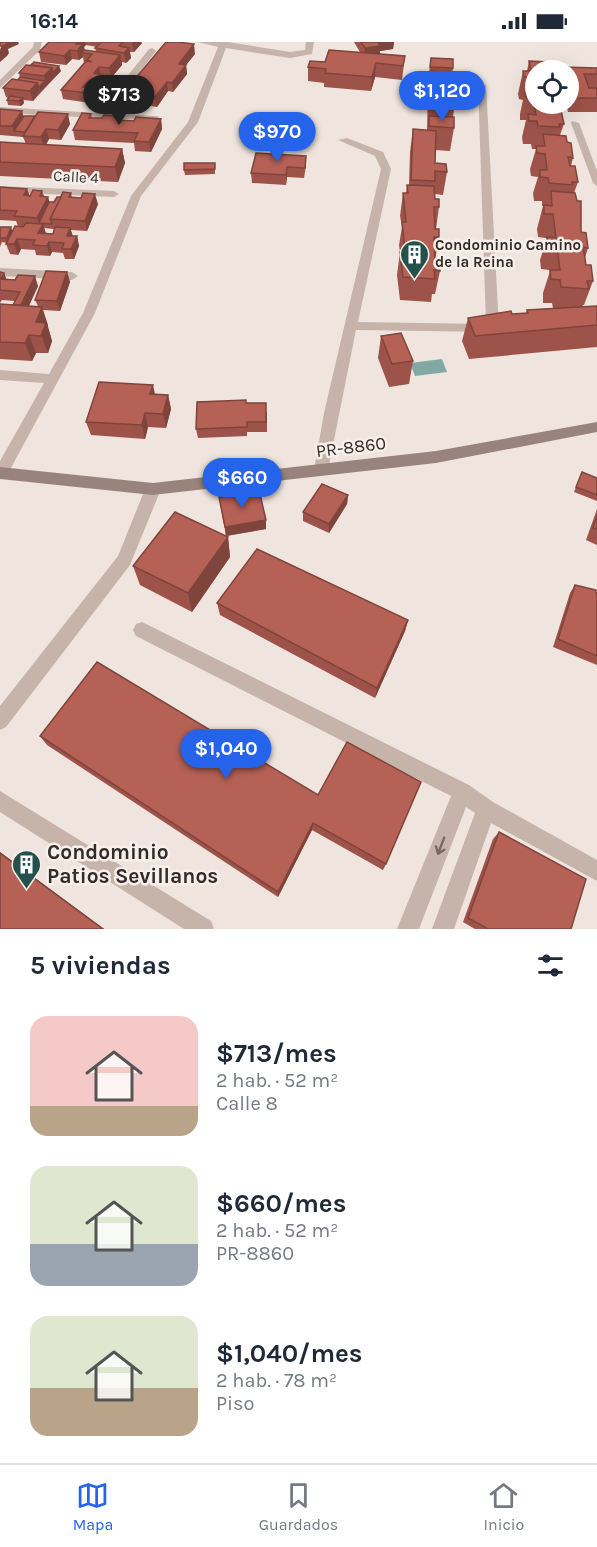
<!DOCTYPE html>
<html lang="es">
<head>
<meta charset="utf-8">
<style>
	:root { --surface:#fff; --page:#f2f2f3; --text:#1f2937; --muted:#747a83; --line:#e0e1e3; --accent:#2563eb }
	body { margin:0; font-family:Karla,sans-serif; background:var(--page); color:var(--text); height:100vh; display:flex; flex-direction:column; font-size:22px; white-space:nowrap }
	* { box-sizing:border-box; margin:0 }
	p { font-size:20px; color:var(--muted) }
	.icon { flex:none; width:33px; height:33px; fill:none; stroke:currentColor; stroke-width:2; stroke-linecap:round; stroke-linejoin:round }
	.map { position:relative; height:887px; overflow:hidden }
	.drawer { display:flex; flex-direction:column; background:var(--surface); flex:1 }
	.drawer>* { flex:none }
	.buttons { position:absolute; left:525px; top:18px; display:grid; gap:12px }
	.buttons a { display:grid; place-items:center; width:54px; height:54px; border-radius:50%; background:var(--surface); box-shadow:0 6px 24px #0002; font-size:30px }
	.price { position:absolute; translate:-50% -51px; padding:0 14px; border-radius:21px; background:var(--accent); color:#fff; font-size:20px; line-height:39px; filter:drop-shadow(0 2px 3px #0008) }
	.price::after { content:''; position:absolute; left:50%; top:36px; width:18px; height:14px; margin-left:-9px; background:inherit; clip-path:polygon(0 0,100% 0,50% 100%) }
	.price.on { background:#222; color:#fff }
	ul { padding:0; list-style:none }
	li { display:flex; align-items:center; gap:18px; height:150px; padding:0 30px }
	li span { display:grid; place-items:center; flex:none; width:168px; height:120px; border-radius:18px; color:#555 }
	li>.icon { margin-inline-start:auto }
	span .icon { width:72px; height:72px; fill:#fffc; stroke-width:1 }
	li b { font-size:26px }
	h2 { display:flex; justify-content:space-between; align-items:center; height:72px; padding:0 30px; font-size:26px }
	.status { display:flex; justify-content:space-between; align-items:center; height:42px; padding:0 30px; background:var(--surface); direction:ltr }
	.status svg { height:16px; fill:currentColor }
	.dock { display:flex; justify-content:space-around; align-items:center; height:84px; border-top:2px solid var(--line); background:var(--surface); font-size:16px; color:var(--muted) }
	.dock a { display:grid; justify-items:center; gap:3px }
	.dock .on { color:var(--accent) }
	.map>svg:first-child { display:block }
</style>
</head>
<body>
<div class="status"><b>16:14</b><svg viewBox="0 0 49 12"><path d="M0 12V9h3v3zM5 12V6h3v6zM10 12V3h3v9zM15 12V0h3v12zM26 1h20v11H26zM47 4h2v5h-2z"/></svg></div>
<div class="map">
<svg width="597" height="887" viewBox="0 0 597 887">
	<rect width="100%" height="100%" fill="#efe5de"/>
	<!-- water -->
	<polygon fill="#81a8a5" points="442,317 447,330 415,334 410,321"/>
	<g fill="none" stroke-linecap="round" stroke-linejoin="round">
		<!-- lane -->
		<polygon fill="#c6b4ab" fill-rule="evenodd" points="572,79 579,81 597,129 597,144 593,141 571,81"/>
		<!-- street -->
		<g fill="#c6b4ab" fill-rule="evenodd">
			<polygon points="34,0 42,0 40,8 0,46 0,38 33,5"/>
			<polygon points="198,0 228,0 290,10 305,8 306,0 314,0 312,12 290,16 226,6 198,80 141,154 95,271 6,435 0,437 0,419 44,341 0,338 0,328 49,332 83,271 131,154 188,80 218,5"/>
			<polygon points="152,6 156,9 108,71 156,74 159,75 159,79 0,71 0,65 98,71 149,7"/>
			<polygon points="478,41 486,43 499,286 493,290 356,288 328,428 326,432 316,432 314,428 324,371 381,127 375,114 338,98 347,96 383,110 391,127 358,280 486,282"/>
			<polygon points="0,144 114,149 119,152 114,155 0,150"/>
			<polygon points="0,226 72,230 78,234 72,238 0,234"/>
			<polygon points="153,441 158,443 161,447 130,523 6,685 0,688 0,664 118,514 145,447 148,443"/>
			<polygon points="142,580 469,743 493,760 597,818 597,839 491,781 454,887 432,887 475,771 466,765 419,887 397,887 451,754 136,594 133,588 136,582"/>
			<polygon points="0,749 211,879 214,887 184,887 0,770"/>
		</g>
		<!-- secondary -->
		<polygon fill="#99847d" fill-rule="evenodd" points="597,380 597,390 436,421 153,453 0,437 0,425 153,441 436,409"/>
	</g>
	<!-- wall -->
	<g fill="#9d5349" fill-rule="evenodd">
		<polygon points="49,0 101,0 97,5 86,3 84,5 85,8 96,10 95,6 102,0 141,0 142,1 134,10 130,10 131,16 126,21 122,20 122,23 111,36 104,35 105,42 98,49 93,48 95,56 90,61 63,57 61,48 84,21 83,15 79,18 72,17 66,23 41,20 39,10"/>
		<polygon points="354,0 394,0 393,7 380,9 380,12 405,14 402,38 375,35 371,49 324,45 324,41 308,39 308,25 360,10"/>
		<polygon points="195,12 186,23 187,32 173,50 168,49 157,65 126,60 124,50"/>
		<polygon points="431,16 453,26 452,32 454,67 453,75 454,86 450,109 435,108 435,121 447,130 443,153 435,152 435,157 439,165 436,187 439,195 435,219 440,229 435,252 432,252 431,260 400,258 397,233 400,210 399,203 402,185 400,174 403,151 406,151 407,143 409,143 410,110 413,87 427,88 428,47 427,47 428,38"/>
		<polygon points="529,19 536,62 559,62 557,68 564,82 560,93 567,100 573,116 571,124 578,140 574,151 581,190 588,206 585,216 586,223 593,239 584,263 583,263 582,265 597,264 597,305 469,317 462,299 468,276 526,271 527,268 553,266 552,261 543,261 543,251 550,229 549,228 541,227 540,218 546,199 546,196 538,195 537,187 543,164 542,164 542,159 534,159 533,151 538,135 531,134 530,127 536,107 532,107 531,102 523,102 522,95 526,78 520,78 520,72 523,58 519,57 518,52 523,29 527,29"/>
		<polygon points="562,25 597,26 597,70 568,70 566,62 568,62 568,28 561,28"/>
		<polygon points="61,29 33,59 23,58 24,61 21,64 8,63 7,58 8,56 6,55 3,46 18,38 20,35 19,31"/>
		<polygon points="0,67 24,74 70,82 61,98 49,97 46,103 122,107 125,121 118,140 0,134 0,100 26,102 23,95 0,93"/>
		<polygon points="91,72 92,76 102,76 121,74 121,78 134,79 161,77 162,87 151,110 135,109 134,101 75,98 73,88"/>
		<polygon points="306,114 306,124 304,136 287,135 286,143 252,141 251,131"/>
		<polygon points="215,121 215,132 185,133 184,128"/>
		<path d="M0 145 29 154 42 149 44 154 48 155 49 160H54L61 155 71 151 72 156 98 162 87 189 71 188 73 194H77L79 204 74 217H65L63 211 52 210 50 214 36 213 35 208 21 207 18 213 10 212 6 202 7 201 2 200 0 205V185L13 189 18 184 16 179 0 178ZM44 186 53 187H55L53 192 46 191Z"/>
		<polygon points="0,230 4,231 6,237 38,244 29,264 38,264 35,258 67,230 70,240 60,269 43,268 52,299 48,311 36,311 32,319 0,317 0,262 13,263 15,259 2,258 0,261"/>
		<polygon points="381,294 413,319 409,342 389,345 378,316"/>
		<polygon points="155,353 168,353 171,367 166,386 148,385 145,397 91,393 86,380"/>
		<polygon points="246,361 267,370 267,390 247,390 247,394 198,396 196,387"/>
		<polygon points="582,430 597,436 597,459 574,450"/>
		<polygon points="348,453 347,462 329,491 303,479 303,470"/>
		<polygon points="219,455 266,478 266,487 226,494 228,495 230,515 192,570 140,543 133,524 226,494"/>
		<polygon points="597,467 597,503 586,498"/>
		<polygon points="575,543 597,551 597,623 553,605 570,551"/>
		<polygon points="217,561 408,578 405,589 375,656 220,573"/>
		<polygon points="97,620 386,822 383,828 312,788 278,855 47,703 40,694"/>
		<polygon points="499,790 571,887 475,887 463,880 493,797"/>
	</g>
	<!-- shaded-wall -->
	<g fill="#7f443c">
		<polygon points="11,0 18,0 19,2 8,7 9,11 7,14 5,9 7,14 0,20 0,8 1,5"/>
		<polygon points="78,0 85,0 86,3 84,5 85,11 82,11 83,15 79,18 76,2"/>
		<polygon points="133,0 141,0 142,1 134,10 132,1"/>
		<polygon points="377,0 394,0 393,7 380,9 380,14 364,16 365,6"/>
		<polygon points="194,2 195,12 186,23 187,32 173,50 172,41 179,22"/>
		<polygon points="129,6 131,16 126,21 124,11"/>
		<polygon points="70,8 72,17 66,23 64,14"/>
		<polygon points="120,13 122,23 111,36 109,26"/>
		<polygon points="376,21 375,35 371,49 372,35"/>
		<polygon points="59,24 61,29 46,44 44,34 52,26"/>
		<polygon points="99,25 101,35 103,33 105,42 98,49 94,31"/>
		<polygon points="89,38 91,48 93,47 95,56 90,61 88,51 83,45"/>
		<polygon points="45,39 46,44 40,50 39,45"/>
		<polygon points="167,40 168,49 157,65 155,55"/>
		<polygon points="37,41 40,50 33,59 30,49"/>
		<polygon points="23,56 24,61 21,64 19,59"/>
		<polygon points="22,69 25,79 14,89 12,84"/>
		<polygon points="68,72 70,82 61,98 58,88"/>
		<polygon points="161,77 162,87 151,110 149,100"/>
		<polygon points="46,87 49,97 44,105 41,95"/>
		<polygon points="122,107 125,121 118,140 115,125"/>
		<polygon points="287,125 287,135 286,143 286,133"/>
		<polygon points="27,147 31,157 24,153"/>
		<polygon points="95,152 98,162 87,189 85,179"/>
		<polygon points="48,155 51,165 39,181 37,176"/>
		<polygon points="43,182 46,192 38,191"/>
		<polygon points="11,185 13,191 8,201 7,196"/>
		<polygon points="70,186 73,196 67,194"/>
		<polygon points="77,194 79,204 74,217 71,207"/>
		<polygon points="17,197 21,207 18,213 14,202"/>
		<polygon points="49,200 52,210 50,214 47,204"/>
		<polygon points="67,230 70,240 60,269 57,259"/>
		<polygon points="4,231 8,241 1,237"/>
		<polygon points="35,234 38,244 24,274 21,264"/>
		<polygon points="42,265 48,283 48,285 52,299 48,311 36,280"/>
		<polygon points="29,293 36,311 32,319 25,301"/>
		<polygon points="153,343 156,357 150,352"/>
		<polygon points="168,353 171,367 166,386 163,372"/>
		<polygon points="145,371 148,385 145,397 142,383"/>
		<polygon points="348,453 347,462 329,491 329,482"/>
		<polygon points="266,478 266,487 226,494 225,485"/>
		<polygon points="228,495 230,515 192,570 188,551"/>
		<polygon points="408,578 405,589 375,656 377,646"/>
		<polygon points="313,781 312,788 278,855 278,850"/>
		<polygon points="0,810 104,887 103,887 0,811"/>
	</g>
	<!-- building -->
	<g fill="#b66155" stroke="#7f443c" stroke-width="1.5">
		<polygon points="0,0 11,0 3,4 0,4"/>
		<polygon points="49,0 78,0 76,2 83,2 77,9 70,8 64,14 39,10"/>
		<polygon points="102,0 123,0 119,4 129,6 124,11 95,6"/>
		<polygon points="166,0 177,0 194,2 179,22 186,23 172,41 167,40 155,55 124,50"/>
		<polygon points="361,0 378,0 380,4 365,6"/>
		<polygon points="84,8 120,13 109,26 99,25 94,31 103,33 96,40 89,38 83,45 93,47 88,51 61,48 86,19 92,20 87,18 92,12 82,11"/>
		<polygon points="329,8 405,14 403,24 376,21 372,35 325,31 326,27 308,25 310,19 325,20"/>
		<polygon points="431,16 453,17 453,26 430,25"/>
		<polygon points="529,19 549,20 550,26 554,26 554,28 536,28 536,62 555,62 556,68 561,68 564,82 559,82 560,85 538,84 537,79 529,79 528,72 536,73 533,56 526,55 525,49 533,50 531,35 524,35 523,29 531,29"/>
		<polygon points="34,20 59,24 53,31 52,26 31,23"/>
		<polygon points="26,23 52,26 44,34 19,31"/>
		<polygon points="562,25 597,26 597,32 584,32 589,46 597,46 597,56 573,56 568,44 568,28 563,28"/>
		<polygon points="431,29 453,32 454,67 431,66"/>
		<polygon points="20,35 45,39 39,45 37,41 18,38"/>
		<polygon points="12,37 37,41 30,49 3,46"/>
		<polygon points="10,54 23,56 19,59 7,58"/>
		<polygon points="0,67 22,69 12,84 0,84"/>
		<polygon points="38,70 68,72 58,88 46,87 41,95 23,94"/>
		<polygon points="82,71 91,72 89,76 102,76 104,73 121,74 119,78 134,79 136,75 161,77 149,100 134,99 138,91 73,88"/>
		<polygon points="24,74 35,74 25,90 14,89"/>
		<polygon points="429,74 454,75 454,86 429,84"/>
		<polygon points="413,87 436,89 435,121 446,122 447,130 435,129 435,139 411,138"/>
		<polygon points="543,92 566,94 567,100 571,101 573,116 568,115 570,124 575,124 578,140 572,140 572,143 549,141 548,136 540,135 540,128 547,128 545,112 537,111 536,104 545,104"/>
		<polygon points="0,100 122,107 115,125 0,120"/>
		<polygon points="256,111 306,114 305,126 287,125 286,133 251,131"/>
		<polygon points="184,121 215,121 215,127 184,128"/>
		<polygon points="407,143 434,144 435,157 439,157 439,165 434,165 435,187 439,187 439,195 434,195 435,219 439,220 440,229 434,228 435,237 403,235 400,210 405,210 402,180 406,180 403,151 408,151"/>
		<polygon points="0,145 27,147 24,153 30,154 33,148 42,149 40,154 48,155 37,176 14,174 17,169 0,168"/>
		<polygon points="551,149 575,151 577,159 581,159 581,190 586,191 588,206 583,205 586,223 591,223 593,239 587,239 589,247 561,245 560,238 551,237 550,228 560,228 557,205 548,204 547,195 556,196 553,172 544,172 544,163 552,164"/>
		<polygon points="63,150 71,151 69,155 81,156 83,151 95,152 85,179 50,177"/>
		<polygon points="57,155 61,155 50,177 52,182 39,181 49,160 54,160"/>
		<polygon points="26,181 43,182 38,191 53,192 55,185 70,186 67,194 77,194 71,207 62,207 64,201 49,200 47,204 33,203 35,198 17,197 14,202 6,202 15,184 23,185"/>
		<polygon points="0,185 11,185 7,196 0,196"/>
		<polygon points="46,229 67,230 57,259 35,258"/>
		<polygon points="0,230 4,231 1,237 15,238 18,233 35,234 21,263 13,263 20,250 0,248"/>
		<polygon points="0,262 42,265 36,280 46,281 41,294 29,293 25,301 0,300"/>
		<polygon points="597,264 597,283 475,294 468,276 511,269 512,272 528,271 527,268"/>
		<polygon points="401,291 413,319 392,322 381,294"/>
		<polygon points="99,340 153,343 150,352 168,353 163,372 145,371 142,383 86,380"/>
		<polygon points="246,358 246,361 266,361 266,380 247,380 247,385 196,387 197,360"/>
		<polygon points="582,430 597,436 597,453 576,445"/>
		<polygon points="322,442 348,453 329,482 303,470"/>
		<polygon points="259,448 266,478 225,485 219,455"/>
		<polygon points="175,470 228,495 188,551 133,524"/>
		<polygon points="597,474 597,487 593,486"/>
		<polygon points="257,507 408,578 377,646 217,561"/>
		<polygon points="575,543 596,548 596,551 597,551 597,614 558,597"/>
		<polygon points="97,620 318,753 347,700 421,740 386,822 313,781 278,850 40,694"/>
		<polygon points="499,790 586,837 571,887 488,887 468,876"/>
		<polygon points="0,811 103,887 0,887"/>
	</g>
	<!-- one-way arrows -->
	<defs><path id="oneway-shaft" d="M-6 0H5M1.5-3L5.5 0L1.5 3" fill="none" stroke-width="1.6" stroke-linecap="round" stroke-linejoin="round" transform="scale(1.5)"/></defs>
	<use stroke="#766964" href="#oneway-shaft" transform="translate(441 804) rotate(111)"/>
	<!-- icons -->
	<defs>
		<symbol id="building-pin" viewBox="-11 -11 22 30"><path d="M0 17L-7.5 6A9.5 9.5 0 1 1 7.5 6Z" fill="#24514e" stroke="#f7f0ea"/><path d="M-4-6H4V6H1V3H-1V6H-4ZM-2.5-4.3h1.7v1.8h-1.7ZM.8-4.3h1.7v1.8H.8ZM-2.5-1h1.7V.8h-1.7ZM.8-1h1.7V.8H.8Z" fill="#fff"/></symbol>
	</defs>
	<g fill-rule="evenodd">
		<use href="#building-pin" x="398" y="196" width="33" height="45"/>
		<use href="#building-pin" x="10" y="806" width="33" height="45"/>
	</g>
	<g text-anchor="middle" stroke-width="5" stroke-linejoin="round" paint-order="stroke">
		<!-- far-street labels -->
		<g font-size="15" fill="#352c2a" stroke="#f7f0ea">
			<text transform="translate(76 135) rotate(3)" y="5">Calle 4</text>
		</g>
		<!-- far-poi labels -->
		<g font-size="15" font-weight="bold" fill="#352c2a" stroke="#f7f0ea" text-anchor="start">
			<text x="435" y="208">Condominio Camino<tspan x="435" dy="17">de la Reina</tspan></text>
		</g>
		<!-- street labels -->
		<g font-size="18" fill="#352c2a" stroke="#f7f0ea">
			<text transform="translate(351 405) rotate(-7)" y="6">PR-8860</text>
		</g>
		<!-- near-poi labels -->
		<g font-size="21" font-weight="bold" fill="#352c2a" stroke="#f7f0ea" text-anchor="start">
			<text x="47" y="817">Condominio<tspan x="47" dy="24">Patios Sevillanos</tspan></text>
		</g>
	</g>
</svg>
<div class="buttons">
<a><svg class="icon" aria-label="locate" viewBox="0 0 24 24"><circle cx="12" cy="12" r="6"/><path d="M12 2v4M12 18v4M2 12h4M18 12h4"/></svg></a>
</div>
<b class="price" style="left:442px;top:80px">$1,120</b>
<b class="price on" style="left:119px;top:84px">$713</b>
<b class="price" style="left:277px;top:121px">$970</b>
<b class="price" style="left:242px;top:467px">$660</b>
<b class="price" style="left:226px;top:738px">$1,040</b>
</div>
<section class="drawer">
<h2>5 viviendas<svg class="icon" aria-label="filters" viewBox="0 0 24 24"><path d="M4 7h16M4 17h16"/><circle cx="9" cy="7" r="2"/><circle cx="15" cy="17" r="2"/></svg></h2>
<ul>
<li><span style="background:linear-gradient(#f6c9c9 75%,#b9a48a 0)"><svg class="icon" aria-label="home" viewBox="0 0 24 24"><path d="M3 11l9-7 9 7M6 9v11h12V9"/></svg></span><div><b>$713/mes</b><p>2 hab. · 52 m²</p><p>Calle 8</p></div></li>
<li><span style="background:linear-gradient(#dfe7d0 65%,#9aa5b1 0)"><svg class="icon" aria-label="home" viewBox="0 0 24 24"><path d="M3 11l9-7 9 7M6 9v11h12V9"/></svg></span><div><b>$660/mes</b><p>2 hab. · 52 m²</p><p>PR-8860</p></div></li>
<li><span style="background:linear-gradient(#dfe7d0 60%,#b9a48a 0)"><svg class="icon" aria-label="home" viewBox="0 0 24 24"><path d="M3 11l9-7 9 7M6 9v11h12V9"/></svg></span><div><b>$1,040/mes</b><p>2 hab. · 78 m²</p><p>Piso</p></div></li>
</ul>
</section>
<nav class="dock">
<a class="on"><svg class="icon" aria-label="map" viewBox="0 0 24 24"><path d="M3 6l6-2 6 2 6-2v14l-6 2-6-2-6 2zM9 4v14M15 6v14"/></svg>Mapa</a>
<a><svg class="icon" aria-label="saved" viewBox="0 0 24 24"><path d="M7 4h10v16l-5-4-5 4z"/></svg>Guardados</a>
<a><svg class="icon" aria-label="home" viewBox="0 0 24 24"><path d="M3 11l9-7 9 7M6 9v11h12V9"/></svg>Inicio</a>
</nav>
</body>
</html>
